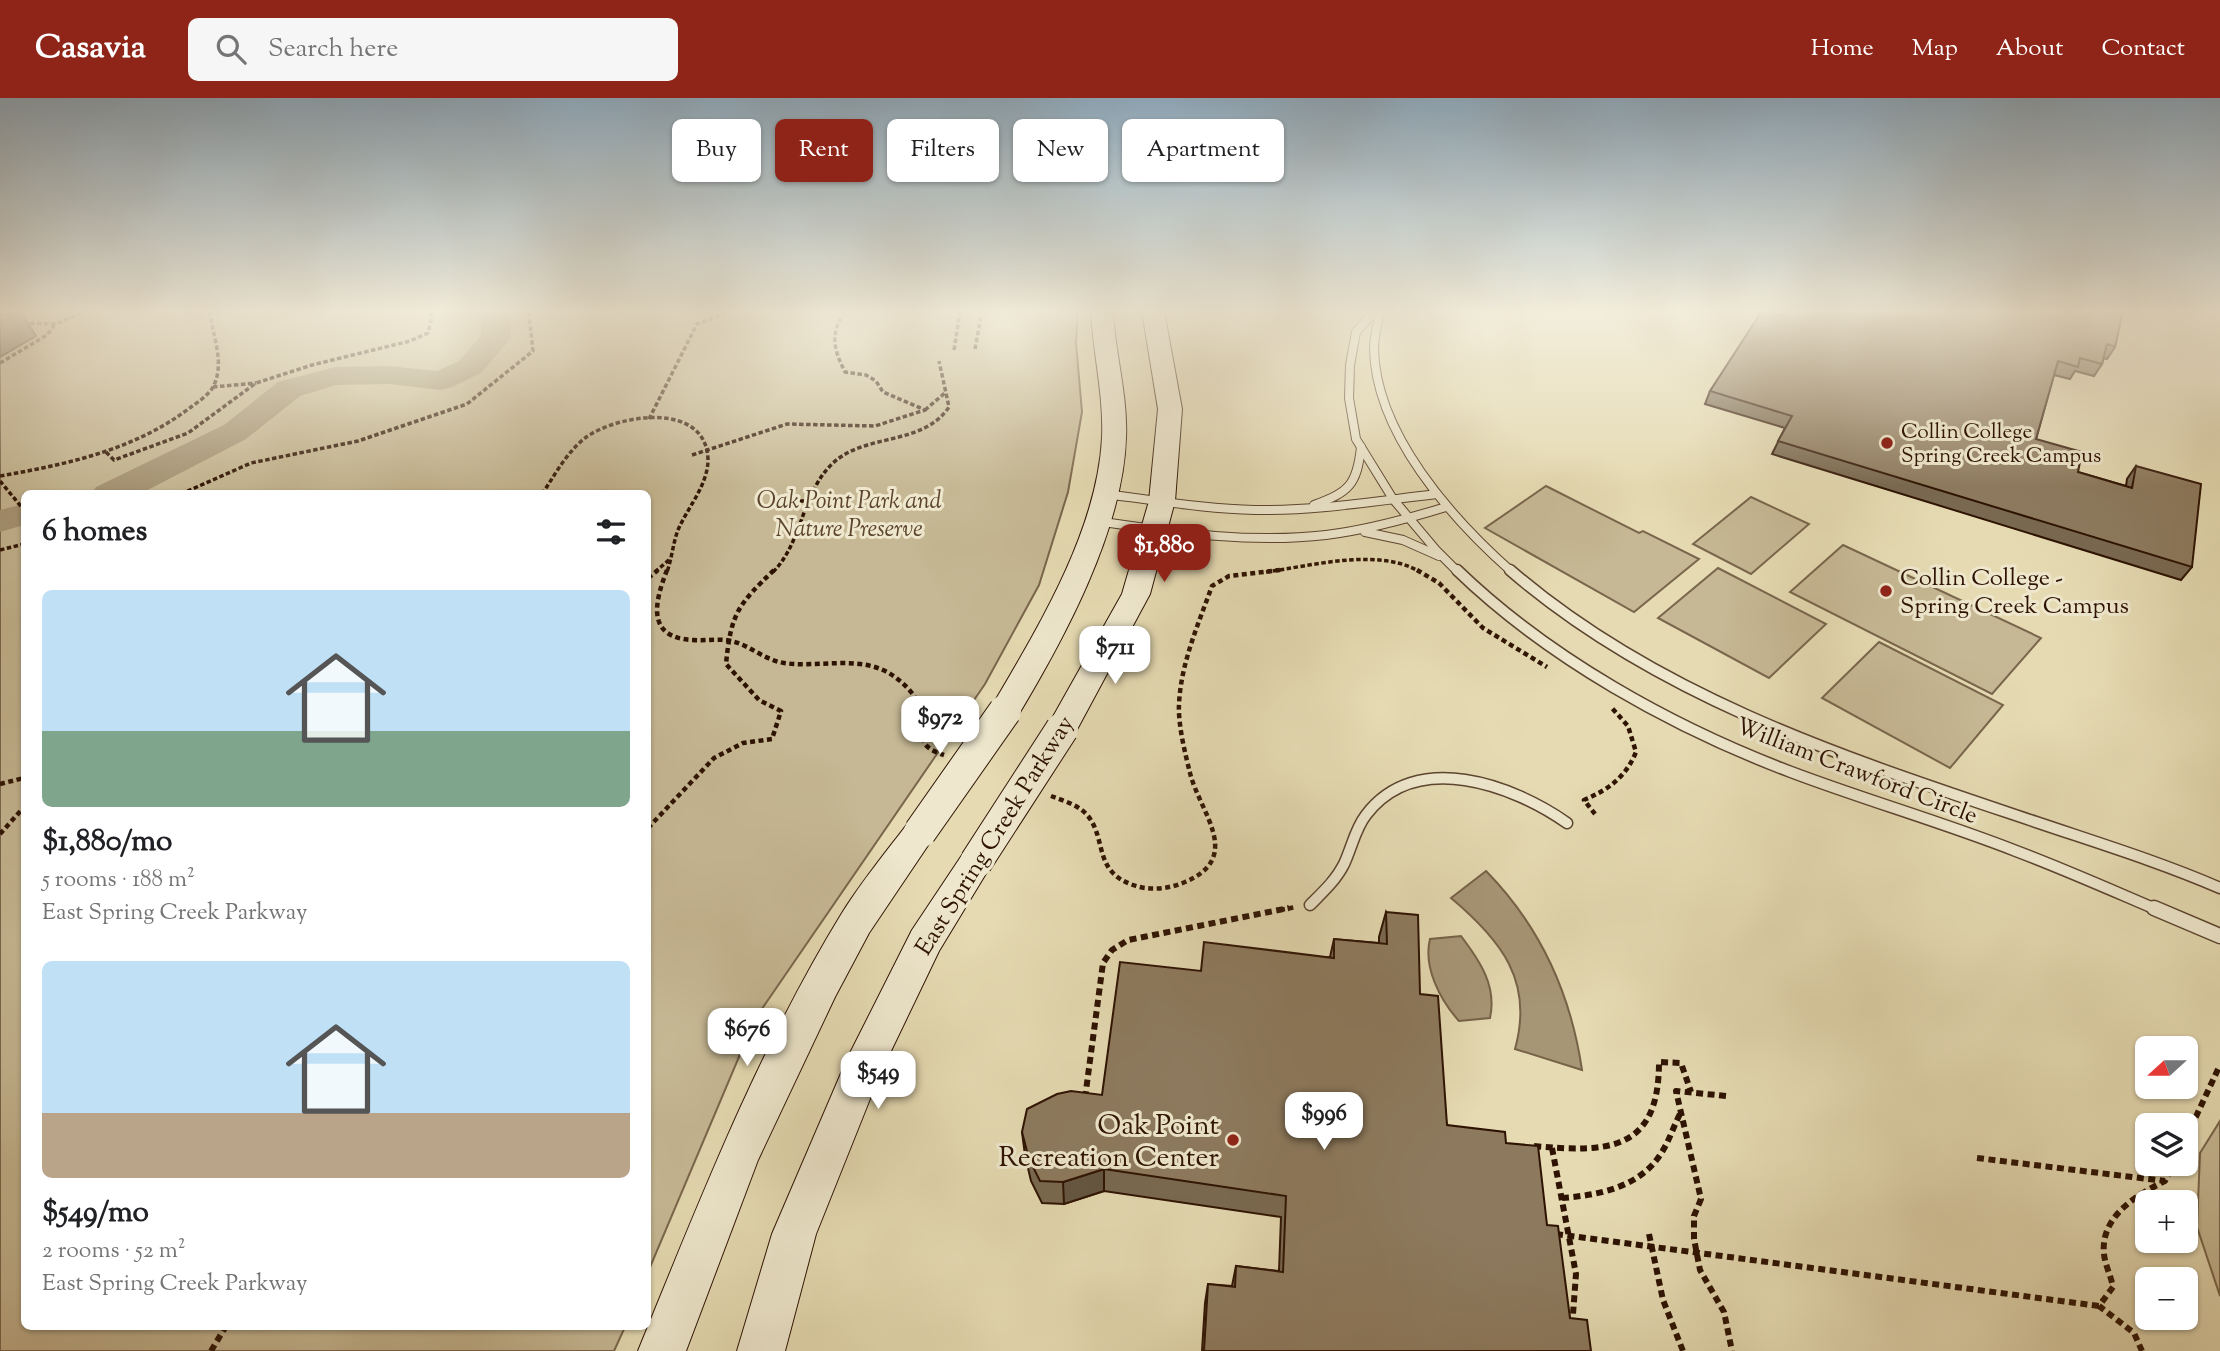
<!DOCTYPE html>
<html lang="en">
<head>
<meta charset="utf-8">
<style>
	:root { --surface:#fff; --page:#f6f6f6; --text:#202124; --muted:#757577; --accent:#8f2418 }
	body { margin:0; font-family:"Sorts Mill Goudy",serif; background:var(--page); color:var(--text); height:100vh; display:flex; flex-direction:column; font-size:26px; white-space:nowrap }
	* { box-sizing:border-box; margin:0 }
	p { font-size:23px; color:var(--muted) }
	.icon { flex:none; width:38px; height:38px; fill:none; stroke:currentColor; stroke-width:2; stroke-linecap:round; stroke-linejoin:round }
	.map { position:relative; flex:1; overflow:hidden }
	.drawer { position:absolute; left:21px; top:392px; width:630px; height:840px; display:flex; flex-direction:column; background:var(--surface); border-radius:10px; box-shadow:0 2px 5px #0004 }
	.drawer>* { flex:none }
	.guide { position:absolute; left:672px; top:21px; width:665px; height:63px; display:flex; gap:14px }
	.needle { width:46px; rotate:249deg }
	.controls { position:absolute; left:2135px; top:938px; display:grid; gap:14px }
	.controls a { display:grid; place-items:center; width:63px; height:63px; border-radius:10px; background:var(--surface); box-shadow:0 2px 5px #0004; font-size:35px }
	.price { position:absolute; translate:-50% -60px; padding:0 16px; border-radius:14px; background:#fff; color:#222; font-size:23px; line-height:46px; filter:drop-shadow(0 2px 4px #0008) }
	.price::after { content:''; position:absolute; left:50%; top:42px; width:21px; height:16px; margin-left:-10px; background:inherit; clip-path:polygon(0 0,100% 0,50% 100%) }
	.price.current { background:var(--accent); color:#fff }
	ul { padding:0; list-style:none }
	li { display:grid; align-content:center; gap:14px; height:371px; padding:0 21px }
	li span { display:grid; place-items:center; height:217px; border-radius:10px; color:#555 }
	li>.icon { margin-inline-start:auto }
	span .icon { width:126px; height:126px; fill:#fffc; stroke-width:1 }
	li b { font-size:30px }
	h2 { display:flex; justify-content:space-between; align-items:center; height:84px; padding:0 21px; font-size:30px }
	.tag { padding:0 24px; border-radius:10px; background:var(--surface); box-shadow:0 2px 5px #0004; font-size:24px; line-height:63px }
	.tag.current { background:var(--accent); color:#fff }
	header { display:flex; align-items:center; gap:42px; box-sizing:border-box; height:98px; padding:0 35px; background:var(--accent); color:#fff }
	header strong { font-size:33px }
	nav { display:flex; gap:38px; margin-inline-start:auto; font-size:24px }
	.search { width:490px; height:63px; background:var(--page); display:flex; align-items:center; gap:18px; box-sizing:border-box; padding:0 24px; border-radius:10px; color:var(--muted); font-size:26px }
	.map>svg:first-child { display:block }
</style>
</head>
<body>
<header>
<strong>Casavia</strong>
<div class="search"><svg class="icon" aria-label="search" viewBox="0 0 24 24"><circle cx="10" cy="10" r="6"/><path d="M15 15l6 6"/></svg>Search here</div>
<nav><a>Home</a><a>Map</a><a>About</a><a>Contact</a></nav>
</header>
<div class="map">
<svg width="2220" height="1253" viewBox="0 0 2220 1253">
	<rect width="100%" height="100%" fill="#e5dab2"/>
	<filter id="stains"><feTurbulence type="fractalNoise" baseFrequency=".00286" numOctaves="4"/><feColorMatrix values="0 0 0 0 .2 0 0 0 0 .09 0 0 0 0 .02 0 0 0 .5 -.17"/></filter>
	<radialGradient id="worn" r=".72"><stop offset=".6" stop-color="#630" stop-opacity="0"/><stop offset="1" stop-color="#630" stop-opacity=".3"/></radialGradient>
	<!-- green -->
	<g fill="#c6b894" stroke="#7a664c" stroke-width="2">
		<polygon points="0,213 1078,213 1076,245 1082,314 1068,394 1039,487 985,586 755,921 648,1174 648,396 24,396 24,1228 625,1229 614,1253 0,1253"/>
		<polygon points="1546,388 1639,435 1643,433 1699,461 1634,514 1485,430"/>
		<polygon points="1751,399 1809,426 1751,476 1693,446"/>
		<polygon points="1843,447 2041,540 1992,596 1790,494"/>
		<polygon points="1718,470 1826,526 1769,580 1658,520"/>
		<polygon points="1879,544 2003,607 1950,670 1822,600"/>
		<polygon points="2220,1023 2220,1198 2197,1129 2200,1055"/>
	</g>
	<!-- water -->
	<g fill="#a79676" stroke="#776248" stroke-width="2">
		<path d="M1486 773C1540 828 1571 897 1582 972L1515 951C1534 883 1501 842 1451 800Z"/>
		<path d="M1461 838C1480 863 1497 888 1490 920L1459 923C1440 902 1423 869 1430 841Z"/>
	</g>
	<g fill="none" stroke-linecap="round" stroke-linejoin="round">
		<!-- river -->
		<g fill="#a79676" fill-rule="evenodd">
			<polygon points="482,213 510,213 511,240 481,275 452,289 441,292 389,286 336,287 300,298 246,341 140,396 91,396 96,389 224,327 278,284 335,269 389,268 437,273 459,263 481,238"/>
			<polygon points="24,406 24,427 0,434 0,412"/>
		</g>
		<defs>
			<g id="service-far2">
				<polyline points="1375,213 1356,234 1350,267 1349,300 1356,341 1393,401 1436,452 1458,474"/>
				<path d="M1380 213C1378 225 1374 238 1374 250 1375 335 1452 421 1512 474"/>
				<path d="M1105 396C1155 402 1205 411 1255 412 1316 413 1376 403 1437 396"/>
				<path d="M1314 407C1349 394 1357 387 1361 349"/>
				<path d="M1096 423C1172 434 1249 446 1326 437 1367 432 1407 421 1446 409"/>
				<polyline points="1365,434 1403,442 1439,458"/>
			</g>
			<g id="service-far1">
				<path d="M1457 472C1548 560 1672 629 1791 674 1865 702 1942 724 2016 753 2064 771 2111 792 2158 812"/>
				<path d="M1510 472C1659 601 1852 662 2036 724 2098 745 2160 764 2220 790"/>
				<path d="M1310 807C1323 794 1336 782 1344 766 1352 749 1355 731 1366 717 1416 651 1513 687 1567 725"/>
			</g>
			<polyline id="service" points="2154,810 2220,838"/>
			<g id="secondary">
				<path d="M1091 213H1113C1115 256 1128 297 1126 340 1123 433 1063 543 1016 621L1005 624 994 621 989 613C1036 533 1097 435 1102 340 1104 297 1093 256 1091 213Z"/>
				<polygon points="1142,213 1164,213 1182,311 1175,403 1150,496 1073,639 1062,642 1051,639 1046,631 1122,496 1149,403 1158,311"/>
				<path d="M920 721 932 725 937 734 869 835 835 899 758 1062 686 1253H638C699 1104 758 952 842 815 862 783 886 754 908 725Z"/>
				<polygon points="976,750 988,754 993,764 939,853 880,976 816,1136 785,1253 737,1253 772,1136 848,959 912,832 964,754"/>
			</g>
		</defs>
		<!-- service-far2 casing -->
		<use href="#service-far2" stroke="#5c452f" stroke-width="10"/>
		<!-- service-far1 casing -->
		<use href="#service-far1" stroke="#5c452f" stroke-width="13"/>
		<!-- service casing -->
		<use href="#service" stroke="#5c452f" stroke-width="17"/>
		<!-- secondary casing -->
		<use href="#secondary" stroke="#2e1303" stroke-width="2"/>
		<!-- path-far2 -->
		<g stroke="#2e1303" stroke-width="3.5" stroke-dasharray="4.5 2.5" stroke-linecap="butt">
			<polyline points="23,225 56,226 85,213"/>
			<polyline points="975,251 982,213"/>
			<polyline points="954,252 960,213"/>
			<polyline points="0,265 47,237 55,226"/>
			<polyline points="213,289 256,285"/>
			<polyline points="925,312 946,294"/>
			<polyline points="649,321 697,226 731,213"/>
			<polyline points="106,354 114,362 188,335 256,285 312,267 410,243 428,235 432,218 427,213"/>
			<path d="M692 357 787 326 875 328 925 312 883 294 876 283 866 277 845 274C833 250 830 236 845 213"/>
			<path d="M0 378C68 366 135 352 191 309 198 304 210 296 214 287 225 263 212 237 210 213"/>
			<polyline points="0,383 24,412"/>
			<polyline points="181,396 251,365 358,343 467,306 533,253 529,216 531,213"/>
			<path d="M542 396C555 377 566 355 585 340 617 316 708 302 708 363 707 388 688 409 678 432 673 445 672 460 667 474"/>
			<polyline points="793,403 809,403"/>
			<polyline points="0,452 24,446"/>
			<polyline points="655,474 670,461"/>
			<path d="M773 474C803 444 801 395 833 365 865 335 923 348 949 309L939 263"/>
			<path d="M1266 474C1311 468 1379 449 1420 474"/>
		</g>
		<!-- path-far1 -->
		<g stroke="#2e1303" stroke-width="4.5" stroke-dasharray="5 3.5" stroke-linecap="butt">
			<path d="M667 472C655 503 645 540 693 542 706 543 719 540 731 543 750 547 764 562 784 565 819 570 857 557 889 575 905 585 921 601 923 621 924 629 920 639 926 647 930 652 938 655 944 657"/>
			<polyline points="1417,472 1439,485 1483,530 1547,569"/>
			<polyline points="648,480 658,472"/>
			<polyline points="0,686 24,680"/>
			<path d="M1051 698C1064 703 1079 707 1088 718 1107 742 1093 773 1133 787 1149 793 1169 791 1185 784 1244 759 1200 715 1190 675 1185 655 1178 627 1179 606 1181 565 1198 527 1212 488L1229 478 1280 472"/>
			<path d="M1595 716 1584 702C1608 692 1626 679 1636 654L1628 628 1611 609"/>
			<path d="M648 730 714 660 743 645 772 641 781 613 759 602 726 566C731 515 738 507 774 472"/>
			<polyline points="0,736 24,709"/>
			<polyline points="1280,812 1296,809"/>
		</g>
		<!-- path -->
		<g stroke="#2e1303" stroke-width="6" stroke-dasharray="7 4.5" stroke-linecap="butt">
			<polyline points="1726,998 1676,993 1701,1101 1694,1118 1694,1141 1700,1172 1724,1214 1732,1253"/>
			<polyline points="1085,1000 1103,865 1112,852 1128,842 1289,810"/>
			<polyline points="2186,1040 2220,967"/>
			<path d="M1534 1048C1609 1055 1659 1053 1659 964L1681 965 1691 994"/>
			<polyline points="1552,1050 1576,1176 1573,1216"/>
			<polyline points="1977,1060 2165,1083 2173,1066"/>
			<path d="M1562 1100C1600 1097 1641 1089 1662 1054 1670 1041 1674 1027 1681 1014"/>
			<polyline points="1556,1136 2099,1208"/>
			<polyline points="1649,1136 1663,1202 1683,1253"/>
			<polyline points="211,1253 226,1228"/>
			<path d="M2142 1253 2134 1235 2099 1208 2113 1189C2111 1178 2105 1167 2104 1156 2100 1119 2136 1097 2165 1083"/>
		</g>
		<!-- service-far2 -->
		<use href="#service-far2" stroke="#eee7cd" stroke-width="8"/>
		<!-- service-far1 -->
		<use href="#service-far1" stroke="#eee7cd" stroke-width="10"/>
		<!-- service -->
		<use href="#service" stroke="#eee7cd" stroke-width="14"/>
		<!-- secondary -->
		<use href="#secondary" fill="#eee7cd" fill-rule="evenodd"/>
		<defs>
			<g id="secondary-bridge">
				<polyline points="920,734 1005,613"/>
				<polyline points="976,764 1062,631"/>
			</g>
		</defs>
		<!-- secondary-bridge casing -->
		<use href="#secondary-bridge" stroke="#2e1303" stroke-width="34" stroke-linecap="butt"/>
		<!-- secondary-bridge -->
		<use href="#secondary-bridge" stroke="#eee7cd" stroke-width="32"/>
	</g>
	<!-- wall -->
	<g fill="#796951" stroke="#2e1303" stroke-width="2">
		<polygon points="2123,213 2115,249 2107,261 2104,260 2102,266 2094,278 2075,273 2070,281 2054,277 2036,341 2078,374 2126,388 2127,381 2136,368 2192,469 2181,482 1772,356 1785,330 1705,306 1710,293 1784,218"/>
		<polygon points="1386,814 1420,896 1447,1027 1506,1045 1547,1127 1570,1220 1591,1253 1202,1253 1205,1205 1208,1186 1232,1188 1236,1168 1279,1173 1281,1119 1104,1093 1064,1106 1042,1105 1031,1083 1025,1057 1022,1034 1102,997 1201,873 1330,859 1334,841 1379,845 1379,839"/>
	</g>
	<!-- shaded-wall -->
	<g fill="#635542" stroke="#2e1303" stroke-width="2">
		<polygon points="12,213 20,213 36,238 0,259 0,225"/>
		<polygon points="1104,1071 1104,1093 1064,1106 1063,1084"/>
	</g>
	<!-- building -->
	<g fill="#8d7a5e" stroke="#2e1303" stroke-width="2">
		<polygon points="0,213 12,213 19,214 0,225"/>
		<polygon points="1762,213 1766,213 1784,218 1787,213 2123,213 2115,249 2107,246 2102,266 2080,260 2078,269 2058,263 2036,341 2082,354 2078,374 2132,390 2136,368 2201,386 2192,469 1778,343 1792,318 1710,293"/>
		<polygon points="1386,814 1418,817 1420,896 1438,898 1447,1027 1505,1034 1506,1045 1538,1048 1547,1127 1558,1128 1570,1220 1587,1222 1591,1253 1204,1253 1208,1186 1235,1189 1236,1168 1283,1174 1286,1098 1104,1071 1063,1084 1040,1083 1029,1061 1022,1034 1027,1011 1057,996 1071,993 1102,997 1120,864 1201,873 1204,844 1334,860 1334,841 1387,846"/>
	</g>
	<!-- sky -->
	<linearGradient id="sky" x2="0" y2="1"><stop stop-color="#8ea8ba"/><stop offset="0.55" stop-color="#f3eedc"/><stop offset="1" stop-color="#f3eedc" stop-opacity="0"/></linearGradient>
	<rect width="2220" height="388" fill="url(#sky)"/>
	<!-- markers -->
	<g fill="#8f2418" stroke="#eee7cd" stroke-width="2.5">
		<circle cx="1887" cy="345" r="7"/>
		<circle cx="1886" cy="493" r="7"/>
		<circle cx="1233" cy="1042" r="7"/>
	</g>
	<g text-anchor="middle" stroke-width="6" stroke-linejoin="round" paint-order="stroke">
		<!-- far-poi labels -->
		<g font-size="21" fill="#2e1303" stroke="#eee7cd" text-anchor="start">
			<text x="1901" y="340">Collin College<tspan x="1901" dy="24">Spring Creek Campus</tspan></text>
		</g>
		<!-- park labels -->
		<g font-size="24" font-style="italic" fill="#5c452e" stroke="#eee7cd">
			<text x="849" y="410">Oak Point Park and<tspan x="849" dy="28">Nature Preserve</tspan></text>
		</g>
		<!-- poi labels -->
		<g font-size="24" fill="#2e1303" stroke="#eee7cd" text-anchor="start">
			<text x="1900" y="487">Collin College -<tspan x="1900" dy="28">Spring Creek Campus</tspan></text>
		</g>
		<!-- street labels -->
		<g font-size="24" fill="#2e1303" stroke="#eee7cd">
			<text transform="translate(1857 672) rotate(21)" y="8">William Crawford Circle</text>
			<text transform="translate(994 737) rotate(-58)" y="8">East Spring Creek Parkway</text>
		</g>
		<!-- near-poi labels -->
		<g font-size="28" fill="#2e1303" stroke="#eee7cd" text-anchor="end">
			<text x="1219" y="1036">Oak Point<tspan x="1219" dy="32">Recreation Center</tspan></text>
		</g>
	</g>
	<rect width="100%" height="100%" filter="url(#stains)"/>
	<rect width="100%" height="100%" fill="url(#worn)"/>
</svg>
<div class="controls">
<a><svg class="needle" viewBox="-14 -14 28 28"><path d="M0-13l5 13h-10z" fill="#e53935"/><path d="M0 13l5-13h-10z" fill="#757577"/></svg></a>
<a><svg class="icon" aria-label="layers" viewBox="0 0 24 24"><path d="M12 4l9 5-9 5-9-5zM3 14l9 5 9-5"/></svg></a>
<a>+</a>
<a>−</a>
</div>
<b class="price current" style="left:1164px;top:486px">$1,880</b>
<b class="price" style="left:1115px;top:588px">$711</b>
<b class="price" style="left:940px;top:658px">$972</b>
<b class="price" style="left:747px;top:970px">$676</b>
<b class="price" style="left:878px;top:1013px">$549</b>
<b class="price" style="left:1324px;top:1054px">$996</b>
<div class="guide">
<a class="tag">Buy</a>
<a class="tag current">Rent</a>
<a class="tag">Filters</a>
<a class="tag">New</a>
<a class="tag">Apartment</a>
</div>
<section class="drawer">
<h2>6 homes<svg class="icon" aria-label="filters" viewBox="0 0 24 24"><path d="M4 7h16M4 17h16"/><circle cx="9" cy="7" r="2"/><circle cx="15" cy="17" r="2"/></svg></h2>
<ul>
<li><span style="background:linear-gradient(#bfe0f5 65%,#7fa58c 0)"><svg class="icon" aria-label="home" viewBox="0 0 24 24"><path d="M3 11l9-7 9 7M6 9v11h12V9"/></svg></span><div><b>$1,880/mo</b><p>5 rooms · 188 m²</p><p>East Spring Creek Parkway</p></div></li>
<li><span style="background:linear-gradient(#bfe0f5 70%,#b9a48a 0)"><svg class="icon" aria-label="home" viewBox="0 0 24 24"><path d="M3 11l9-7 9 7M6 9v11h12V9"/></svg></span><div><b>$549/mo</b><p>2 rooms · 52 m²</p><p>East Spring Creek Parkway</p></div></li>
</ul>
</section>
</div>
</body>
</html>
